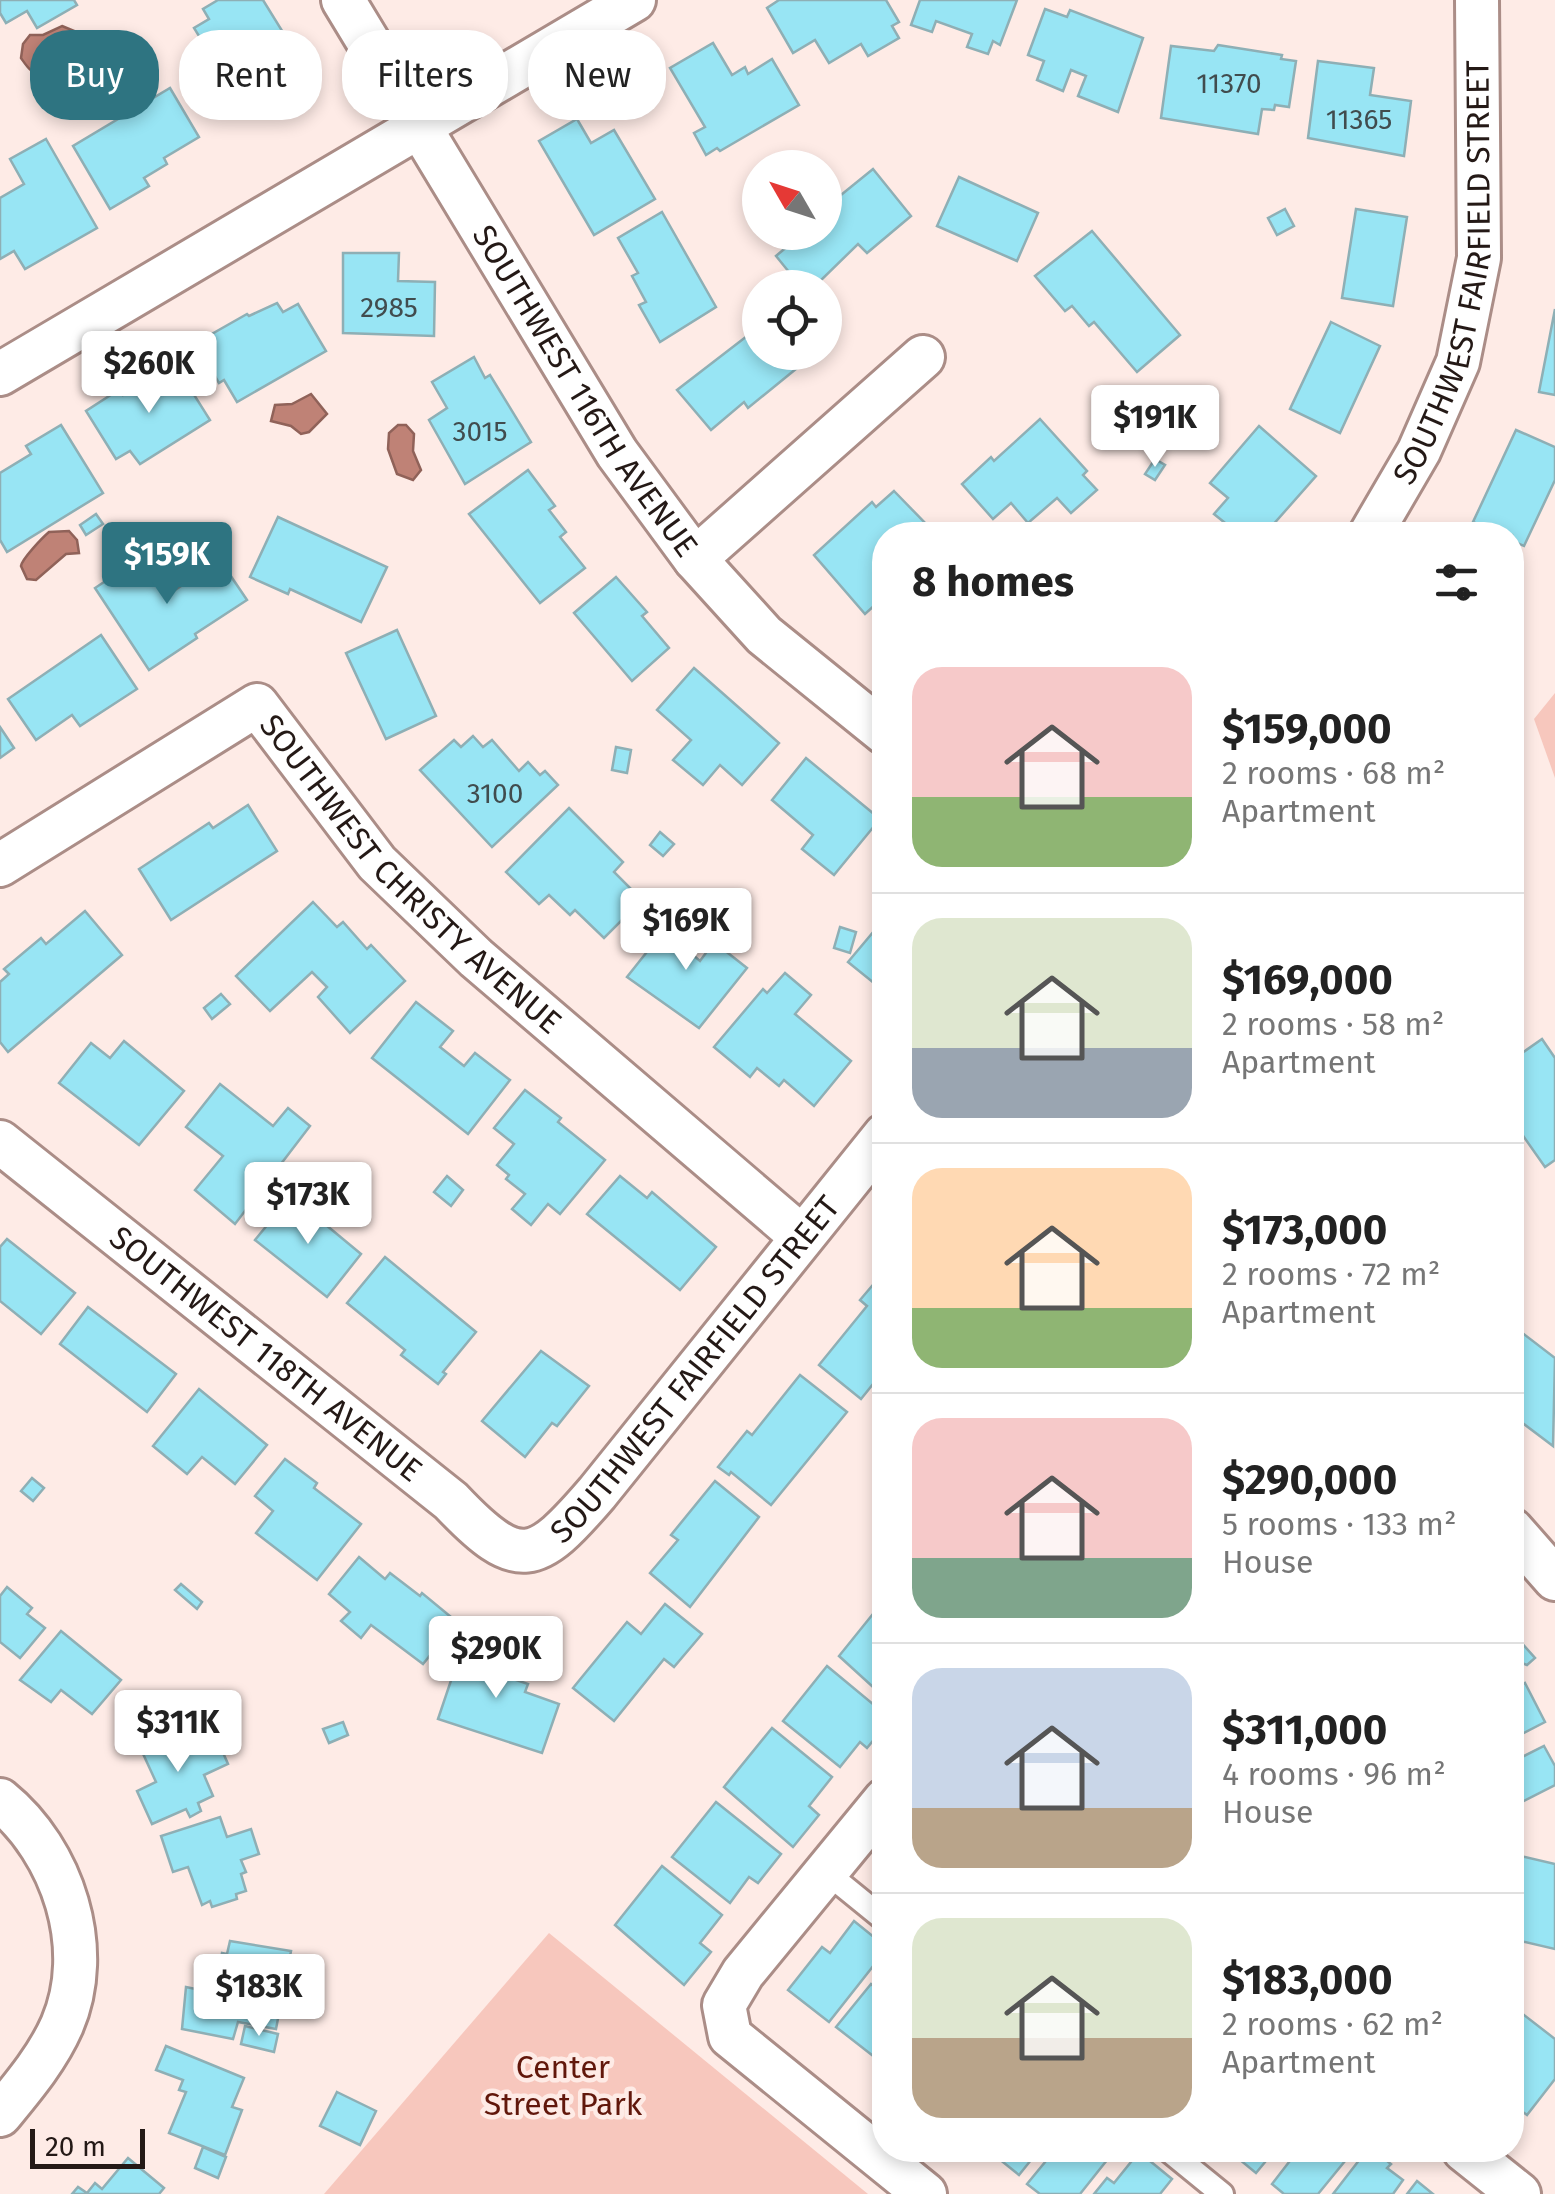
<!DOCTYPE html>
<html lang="en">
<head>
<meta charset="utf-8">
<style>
	:root { --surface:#fff; --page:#f6f6f6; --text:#222; --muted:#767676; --line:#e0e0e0; --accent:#2e7481 }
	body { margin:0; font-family:"Fira Sans",sans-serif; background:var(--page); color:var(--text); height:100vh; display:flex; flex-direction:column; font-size:38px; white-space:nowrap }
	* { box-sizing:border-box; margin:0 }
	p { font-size:32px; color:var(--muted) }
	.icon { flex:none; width:55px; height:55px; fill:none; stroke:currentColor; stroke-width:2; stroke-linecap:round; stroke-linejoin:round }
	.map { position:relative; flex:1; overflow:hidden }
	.drawer { position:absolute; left:872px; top:522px; width:652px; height:1640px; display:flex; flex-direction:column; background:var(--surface); border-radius:40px; box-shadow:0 5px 15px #0003 }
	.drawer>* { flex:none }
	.banner { position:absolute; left:30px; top:30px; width:692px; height:90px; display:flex; gap:20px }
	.needle { width:65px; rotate:309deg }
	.fabs { position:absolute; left:742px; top:150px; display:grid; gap:20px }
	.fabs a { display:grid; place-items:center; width:100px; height:100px; border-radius:50%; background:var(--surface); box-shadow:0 5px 15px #0003; font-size:50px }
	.scale { position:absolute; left:30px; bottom:25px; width:115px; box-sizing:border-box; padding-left:10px; border:5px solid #241916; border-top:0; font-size:28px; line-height:35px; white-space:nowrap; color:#241916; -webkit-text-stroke:8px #feebe6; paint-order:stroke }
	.price { position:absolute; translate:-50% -85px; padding:0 22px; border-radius:10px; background:#fff; color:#222; font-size:32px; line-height:65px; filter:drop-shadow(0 2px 5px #0008) }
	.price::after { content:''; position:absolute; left:50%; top:60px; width:30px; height:22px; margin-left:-15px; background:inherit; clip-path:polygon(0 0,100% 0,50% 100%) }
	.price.active { background:var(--accent); color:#fff }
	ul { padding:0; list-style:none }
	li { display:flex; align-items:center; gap:30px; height:250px; padding:0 40px }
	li+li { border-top:2px solid var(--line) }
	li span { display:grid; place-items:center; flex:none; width:280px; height:200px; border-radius:30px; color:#555 }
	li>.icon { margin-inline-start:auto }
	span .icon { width:120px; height:120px; fill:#fffc; stroke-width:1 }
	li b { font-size:42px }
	h2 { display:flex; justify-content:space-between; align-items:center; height:120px; padding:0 40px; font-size:42px }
	.tag { padding:0 35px; border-radius:40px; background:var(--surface); box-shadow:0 5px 15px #0003; font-size:35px; line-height:90px }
	.tag.active { background:var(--accent); color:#fff }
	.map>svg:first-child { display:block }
</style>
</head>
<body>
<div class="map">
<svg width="1555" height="2194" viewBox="0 0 1555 2194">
	<rect width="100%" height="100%" fill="#feebe6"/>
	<!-- green -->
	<g fill="#f7c7bd">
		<polygon points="1555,693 1555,778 1534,719"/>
		<polygon points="549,1933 868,2194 324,2194"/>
	</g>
	<!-- water -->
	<g fill="#bf8276" stroke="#906259" stroke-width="2.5">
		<path d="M62 26 84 35C82 51 59 74 41 74 31 74 26 65 21 58L23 44 30 35H43Z"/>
		<polygon points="311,394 327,414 309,432 301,434 291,426 271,421 275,405 292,404"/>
		<polygon points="398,425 406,425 414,434 413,451 421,470 413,480 397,474 388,449 389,433"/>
		<path d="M69 531 77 540 79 553 66 554 36 580 27 579 21 566C22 559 42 538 49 532Z"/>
	</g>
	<!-- building -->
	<g fill="#98e5f4" stroke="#8eafb5" stroke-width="2.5">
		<polygon points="0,0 74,0 77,5 37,28 27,11 6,23 0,13"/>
		<polygon points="218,0 263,0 310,76 260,107 224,46 210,54 194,28 209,19 203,9"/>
		<polygon points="779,0 886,0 899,22 892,26 899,38 868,56 861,44 829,63 815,40 793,53 767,8"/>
		<polygon points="920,0 1017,0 1000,45 993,41 988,54 967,47 972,34 936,21 932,32 911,25"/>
		<polygon points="1045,9 1067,17 1070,10 1143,38 1118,112 1078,96 1086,76 1071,70 1063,91 1037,80 1044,61 1028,55"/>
		<polygon points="713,43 732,75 745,67 748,74 772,59 799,105 720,151 717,148 706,155 694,133 705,127 670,68"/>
		<polygon points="1218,45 1282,55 1281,59 1296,61 1289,107 1275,105 1274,110 1262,109 1258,134 1161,118 1171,46 1214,51"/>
		<polygon points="1318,61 1374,68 1370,95 1411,101 1404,156 1308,138"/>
		<polygon points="170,88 199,137 164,158 167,164 144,178 149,186 110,209 73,146"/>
		<polygon points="577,119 591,143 614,130 655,199 594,235 539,141"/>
		<polygon points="46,139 97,228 25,269 14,251 0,259 0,198 24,184 10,159"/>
		<polygon points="873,169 911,216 867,253 858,244 813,288 802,288 776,256 789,245 779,232 825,232 825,192 833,185 841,195"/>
		<polygon points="959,177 1038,213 1017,261 937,226"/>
		<polygon points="1285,209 1294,226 1277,235 1268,218"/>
		<polygon points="1356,209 1407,217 1393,306 1342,298"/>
		<polygon points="662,212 716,307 660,342 639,305 646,302 632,276 638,273 618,238"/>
		<polygon points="1092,231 1180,335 1137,372 1094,322 1089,326 1072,306 1065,311 1035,276"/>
		<polygon points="343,253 399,253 398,281 435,282 434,336 343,333"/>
		<polygon points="277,303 283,312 298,304 326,351 237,402 224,380 219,383 196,343 247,314 249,316"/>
		<polygon points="1555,309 1555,395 1539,392"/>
		<polygon points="1331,322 1380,346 1340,433 1290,409"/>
		<polygon points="760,326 760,352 792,352 802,364 748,408 744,402 711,430 677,390"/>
		<polygon points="474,357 485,378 490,375 531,442 465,484 429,420 447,408 432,382"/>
		<polygon points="174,363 210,420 140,464 130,451 116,459 86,411 120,389 123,395"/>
		<polygon points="1040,419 1087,471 1083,475 1097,490 1071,513 1057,498 1028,523 1011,503 993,519 962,484 991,457 994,461"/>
		<polygon points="61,425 103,493 7,552 0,540 0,473 31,454 26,446"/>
		<polygon points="1259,426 1316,476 1264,535 1240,535 1214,514 1228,498 1210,483"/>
		<polygon points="1516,430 1555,447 1555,480 1524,546 1512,541 1512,535 1500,535 1473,522"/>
		<polygon points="1155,459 1165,465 1155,480 1145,474"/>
		<polygon points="528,470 555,506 549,510 566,532 560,537 585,568 540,603 469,514"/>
		<polygon points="894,491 928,526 918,535 885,535 885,596 865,614 814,555 872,502 876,507"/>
		<polygon points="96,514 103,524 86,535 80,525"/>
		<polygon points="278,517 387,567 361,622 290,589 288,594 250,577"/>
		<polygon points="143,556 169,594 220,560 247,600 195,634 197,638 149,670 95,588"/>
		<polygon points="616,577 647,612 642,616 669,648 632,681 574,613"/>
		<polygon points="397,630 436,716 386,739 346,653"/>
		<polygon points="101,635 137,689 80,726 72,715 36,740 8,699"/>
		<polygon points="694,668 779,743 742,785 720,765 703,785 673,760 691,740 657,710"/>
		<polygon points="0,727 14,748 0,758"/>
		<polygon points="473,736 483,747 492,740 519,771 528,762 540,775 545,771 558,785 492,847 420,770 454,740 461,747"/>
		<polygon points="616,747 631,750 627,773 612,770"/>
		<polygon points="806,758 880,819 834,875 802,849 813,835 772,800"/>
		<polygon points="248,805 277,851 171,920 139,869 209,823 213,828"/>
		<polygon points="569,808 623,862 614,872 642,900 604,938 575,910 570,915 549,895 539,904 506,872"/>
		<polygon points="660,832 674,844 663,856 650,845"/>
		<polygon points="313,902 337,927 343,922 367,949 371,945 405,981 350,1033 318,997 327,987 312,972 270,1011 236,976"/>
		<polygon points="85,911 122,955 8,1052 0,1042 0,982 9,974 4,969 41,938 46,944"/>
		<polygon points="670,914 696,935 686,949 700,961 714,942 747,968 699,1028 627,977 658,938 653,934"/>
		<polygon points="885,918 885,992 848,962"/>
		<polygon points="840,927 856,932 850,953 834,948"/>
		<polygon points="785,973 811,995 795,1014 851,1061 814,1106 784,1080 779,1086 757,1068 750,1077 714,1047 763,989 767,993"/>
		<polygon points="221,994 230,1004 212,1019 204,1008"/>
		<polygon points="416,1002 453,1031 440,1047 464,1066 475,1053 510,1080 468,1134 372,1058"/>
		<polygon points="1542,1039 1555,1058 1555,1160 1545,1167 1512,1120 1512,1060"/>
		<polygon points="124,1041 184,1091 139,1145 59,1083 91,1043 110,1058"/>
		<polygon points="220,1084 273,1126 288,1108 310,1126 235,1224 195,1190 223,1156 186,1127"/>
		<polygon points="525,1090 561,1118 558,1122 605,1160 560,1214 548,1204 531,1225 512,1209 525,1194 506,1179 509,1175 497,1165 514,1144 494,1128"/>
		<polygon points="447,1176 463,1190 451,1206 434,1192"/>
		<polygon points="620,1176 647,1198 652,1192 716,1247 680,1290 587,1214"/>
		<polygon points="291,1196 361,1254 327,1297 255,1240"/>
		<polygon points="7,1239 75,1293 41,1334 0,1301 0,1247"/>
		<polygon points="385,1257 476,1332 443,1372 446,1374 438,1384 401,1355 405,1350 347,1303"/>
		<polygon points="883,1273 885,1369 861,1399 819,1365 867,1306 860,1300"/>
		<polygon points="88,1307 176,1374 147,1412 60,1344"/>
		<polygon points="1512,1325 1555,1358 1553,1446 1512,1415"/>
		<polygon points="541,1351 589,1386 557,1426 552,1423 525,1457 482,1421"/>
		<polygon points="800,1375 847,1412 771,1505 731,1472 729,1475 718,1467 747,1431 752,1435"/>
		<polygon points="199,1389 267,1445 235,1484 202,1457 187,1474 153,1446"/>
		<polygon points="285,1459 317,1483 314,1488 361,1524 317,1580 256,1533 273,1511 255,1496"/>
		<polygon points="32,1478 44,1488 33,1501 21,1491"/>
		<polygon points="715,1481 759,1517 690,1607 650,1573 678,1540 671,1535"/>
		<polygon points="359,1557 385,1579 390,1573 420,1596 422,1593 457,1622 423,1664 371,1625 361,1638 341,1621 350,1612 329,1594"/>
		<polygon points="181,1584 202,1602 197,1609 175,1590"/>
		<polygon points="7,1587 32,1608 27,1614 45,1628 20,1658 0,1642 0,1596"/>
		<polygon points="885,1599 885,1698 839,1656"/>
		<polygon points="665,1604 702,1634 674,1667 664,1659 614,1721 573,1688 627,1622 641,1634"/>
		<polygon points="61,1631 121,1680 92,1714 61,1690 51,1702 20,1680"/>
		<polygon points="1512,1632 1535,1658 1527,1665 1517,1661 1512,1665"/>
		<polygon points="465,1639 506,1653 499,1674 528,1684 525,1692 559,1704 542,1753 438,1719"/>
		<polygon points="827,1666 885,1714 885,1726 867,1748 860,1742 840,1767 783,1721"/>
		<polygon points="1525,1683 1545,1722 1512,1739 1512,1689"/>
		<polygon points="343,1722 348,1735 329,1743 323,1729"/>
		<polygon points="180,1726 192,1751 217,1739 228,1764 204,1775 213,1796 198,1803 201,1811 190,1817 186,1809 152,1824 137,1791 156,1782 139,1745"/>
		<polygon points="772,1728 832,1777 809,1806 819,1815 793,1847 724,1787"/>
		<polygon points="1544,1746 1555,1766 1555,1785 1512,1807 1512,1754 1516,1760"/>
		<polygon points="716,1802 781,1854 758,1883 749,1877 730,1903 672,1857"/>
		<polygon points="220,1817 227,1837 251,1829 259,1854 241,1860 246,1872 241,1874 246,1891 236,1894 237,1899 212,1907 210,1901 202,1905 188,1867 173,1872 161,1836"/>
		<polygon points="1512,1854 1555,1864 1555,1949 1512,1939"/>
		<polygon points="662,1866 722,1915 700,1943 711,1952 684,1985 615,1925"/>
		<polygon points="854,1921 885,1946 885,1951 829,2022 788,1990 822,1947 830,1953"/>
		<polygon points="230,1941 291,1951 276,2029 238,2022 233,2039 182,2029 186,1987 215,1993 222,1953 227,1954"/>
		<polygon points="885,1981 885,2049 877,2059 836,2027 871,1984 878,1990"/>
		<polygon points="1515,2008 1555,2039 1555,2079 1527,2115 1512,2104"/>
		<polygon points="245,2026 278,2034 274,2052 241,2044"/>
		<polygon points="166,2046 244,2078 232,2107 242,2110 225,2155 169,2133 186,2092 179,2090 183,2080 156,2070"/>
		<polygon points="337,2092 376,2111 360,2145 320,2126"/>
		<polygon points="203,2147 226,2157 218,2178 195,2168"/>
		<polygon points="988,2150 1039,2150 1019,2175"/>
		<polygon points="1055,2150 1115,2150 1080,2194 1040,2194 1027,2184"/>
		<polygon points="1228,2150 1275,2150 1256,2173"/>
		<polygon points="1292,2150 1354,2150 1318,2194 1284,2194 1272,2184 1296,2153"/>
		<polygon points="1367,2150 1373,2150 1391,2164 1387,2168 1403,2180 1393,2194 1333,2194"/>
		<polygon points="1139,2152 1172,2179 1160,2194 1094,2194 1107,2178 1114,2183"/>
		<polygon points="128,2158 164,2188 159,2194 72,2194 78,2187 87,2193 95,2183 102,2189"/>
		<polygon points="1417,2181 1433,2194 1407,2194"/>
	</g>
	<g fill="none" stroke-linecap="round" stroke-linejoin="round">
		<defs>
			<g id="service">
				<polyline points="826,1872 885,1920"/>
				<polyline points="1168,2150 1222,2194"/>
			</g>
			<g id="minor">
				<path id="s1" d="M343 0 617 453 695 559 764 635 885 733"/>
				<polyline points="0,374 634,0"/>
				<path id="s2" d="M1370 535 1419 451 1458 362 1479 258 1477 0"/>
				<polyline points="695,559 923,357"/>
				<path id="s3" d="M0 865 257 705 377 863 476 958 802 1237"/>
				<path id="s4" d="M0 1142 451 1501C519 1573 536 1564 597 1493L885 1135"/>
				<polyline points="1512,1530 1555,1579"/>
				<path d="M0 1800C63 1851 95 1949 62 2025 47 2059 23 2087 0 2115"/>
				<polyline points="885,1800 743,1973 724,2005 730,2036 925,2194"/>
				<polyline points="1464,2150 1519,2194"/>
			</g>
		</defs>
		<!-- service casing -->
		<use href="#service" stroke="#ab8d87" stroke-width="28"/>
		<!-- minor casing -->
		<use href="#minor" stroke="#ab8d87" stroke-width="48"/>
		<!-- service -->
		<use href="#service" stroke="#fff" stroke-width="22"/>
		<!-- minor -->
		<use href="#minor" stroke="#fff" stroke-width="42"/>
	</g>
	<g text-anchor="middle" stroke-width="9" stroke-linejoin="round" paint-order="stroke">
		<!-- number labels -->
		<g font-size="28" fill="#414c4e">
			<text x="1229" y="93">11370</text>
			<text x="1359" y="129">11365</text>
			<text x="389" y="317">2985</text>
			<text x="480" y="441">3015</text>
			<text x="495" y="803">3100</text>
		</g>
		<!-- street labels -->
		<g font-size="32" fill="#241916" stroke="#feebe6">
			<text dy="11" stroke="none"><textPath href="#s2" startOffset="280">SOUTHWEST FAIRFIELD STREET</textPath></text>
			<text dy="11" stroke="none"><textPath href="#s1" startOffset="460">SOUTHWEST 116TH AVENUE</textPath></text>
			<text dy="11" stroke="none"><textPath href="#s3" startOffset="532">SOUTHWEST CHRISTY AVENUE</textPath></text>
			<text dy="11" stroke="none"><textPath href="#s4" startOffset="340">SOUTHWEST 118TH AVENUE</textPath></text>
			<text dy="11" stroke="none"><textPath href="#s4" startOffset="920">SOUTHWEST FAIRFIELD STREET</textPath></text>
		</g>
		<!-- park labels -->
		<g font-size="32" fill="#61170b" stroke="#feebe6">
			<text x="563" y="2078">Center<tspan x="563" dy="37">Street Park</tspan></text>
		</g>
	</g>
</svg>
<div class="fabs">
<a><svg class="needle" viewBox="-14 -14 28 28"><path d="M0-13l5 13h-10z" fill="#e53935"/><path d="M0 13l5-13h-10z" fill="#767676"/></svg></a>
<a><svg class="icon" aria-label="locate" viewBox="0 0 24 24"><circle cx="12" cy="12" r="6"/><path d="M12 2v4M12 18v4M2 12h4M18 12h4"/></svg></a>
</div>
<div class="scale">20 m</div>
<b class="price" style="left:149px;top:416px">$260K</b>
<b class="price" style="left:1155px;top:470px">$191K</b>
<b class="price active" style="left:167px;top:607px">$159K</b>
<b class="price" style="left:686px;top:973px">$169K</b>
<b class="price" style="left:308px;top:1247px">$173K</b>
<b class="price" style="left:496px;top:1701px">$290K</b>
<b class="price" style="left:178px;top:1775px">$311K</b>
<b class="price" style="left:259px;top:2039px">$183K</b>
<div class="banner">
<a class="tag active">Buy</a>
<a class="tag">Rent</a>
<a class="tag">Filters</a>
<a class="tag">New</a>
</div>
<section class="drawer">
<h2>8 homes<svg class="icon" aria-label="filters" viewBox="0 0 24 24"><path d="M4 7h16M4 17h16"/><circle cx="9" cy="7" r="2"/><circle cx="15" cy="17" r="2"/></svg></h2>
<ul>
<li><span style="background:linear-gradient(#f6c9c9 65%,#8fb573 0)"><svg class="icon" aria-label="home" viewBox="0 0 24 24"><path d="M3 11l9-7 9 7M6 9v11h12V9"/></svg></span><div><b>$159,000</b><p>2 rooms · 68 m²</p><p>Apartment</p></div></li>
<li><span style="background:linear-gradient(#dfe7d0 65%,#9aa5b1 0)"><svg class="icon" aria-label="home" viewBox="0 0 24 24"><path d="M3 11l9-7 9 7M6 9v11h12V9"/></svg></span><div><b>$169,000</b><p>2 rooms · 58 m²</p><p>Apartment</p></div></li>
<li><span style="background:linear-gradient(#ffd9b3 70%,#8fb573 0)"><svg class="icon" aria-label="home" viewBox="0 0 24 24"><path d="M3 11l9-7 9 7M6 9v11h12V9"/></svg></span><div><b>$173,000</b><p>2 rooms · 72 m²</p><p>Apartment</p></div></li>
<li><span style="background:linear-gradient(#f6c9c9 70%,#7fa58c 0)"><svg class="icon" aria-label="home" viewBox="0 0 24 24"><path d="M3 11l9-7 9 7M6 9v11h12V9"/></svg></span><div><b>$290,000</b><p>5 rooms · 133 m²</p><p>House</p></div></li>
<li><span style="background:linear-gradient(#c9d6e8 70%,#b9a48a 0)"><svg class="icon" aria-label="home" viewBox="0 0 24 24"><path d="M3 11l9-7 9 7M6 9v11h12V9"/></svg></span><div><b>$311,000</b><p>4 rooms · 96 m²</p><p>House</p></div></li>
<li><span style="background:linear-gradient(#dfe7d0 60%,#b9a48a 0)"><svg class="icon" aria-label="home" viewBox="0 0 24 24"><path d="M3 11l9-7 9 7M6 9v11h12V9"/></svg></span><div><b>$183,000</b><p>2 rooms · 62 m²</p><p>Apartment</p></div></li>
</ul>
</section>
</div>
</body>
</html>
